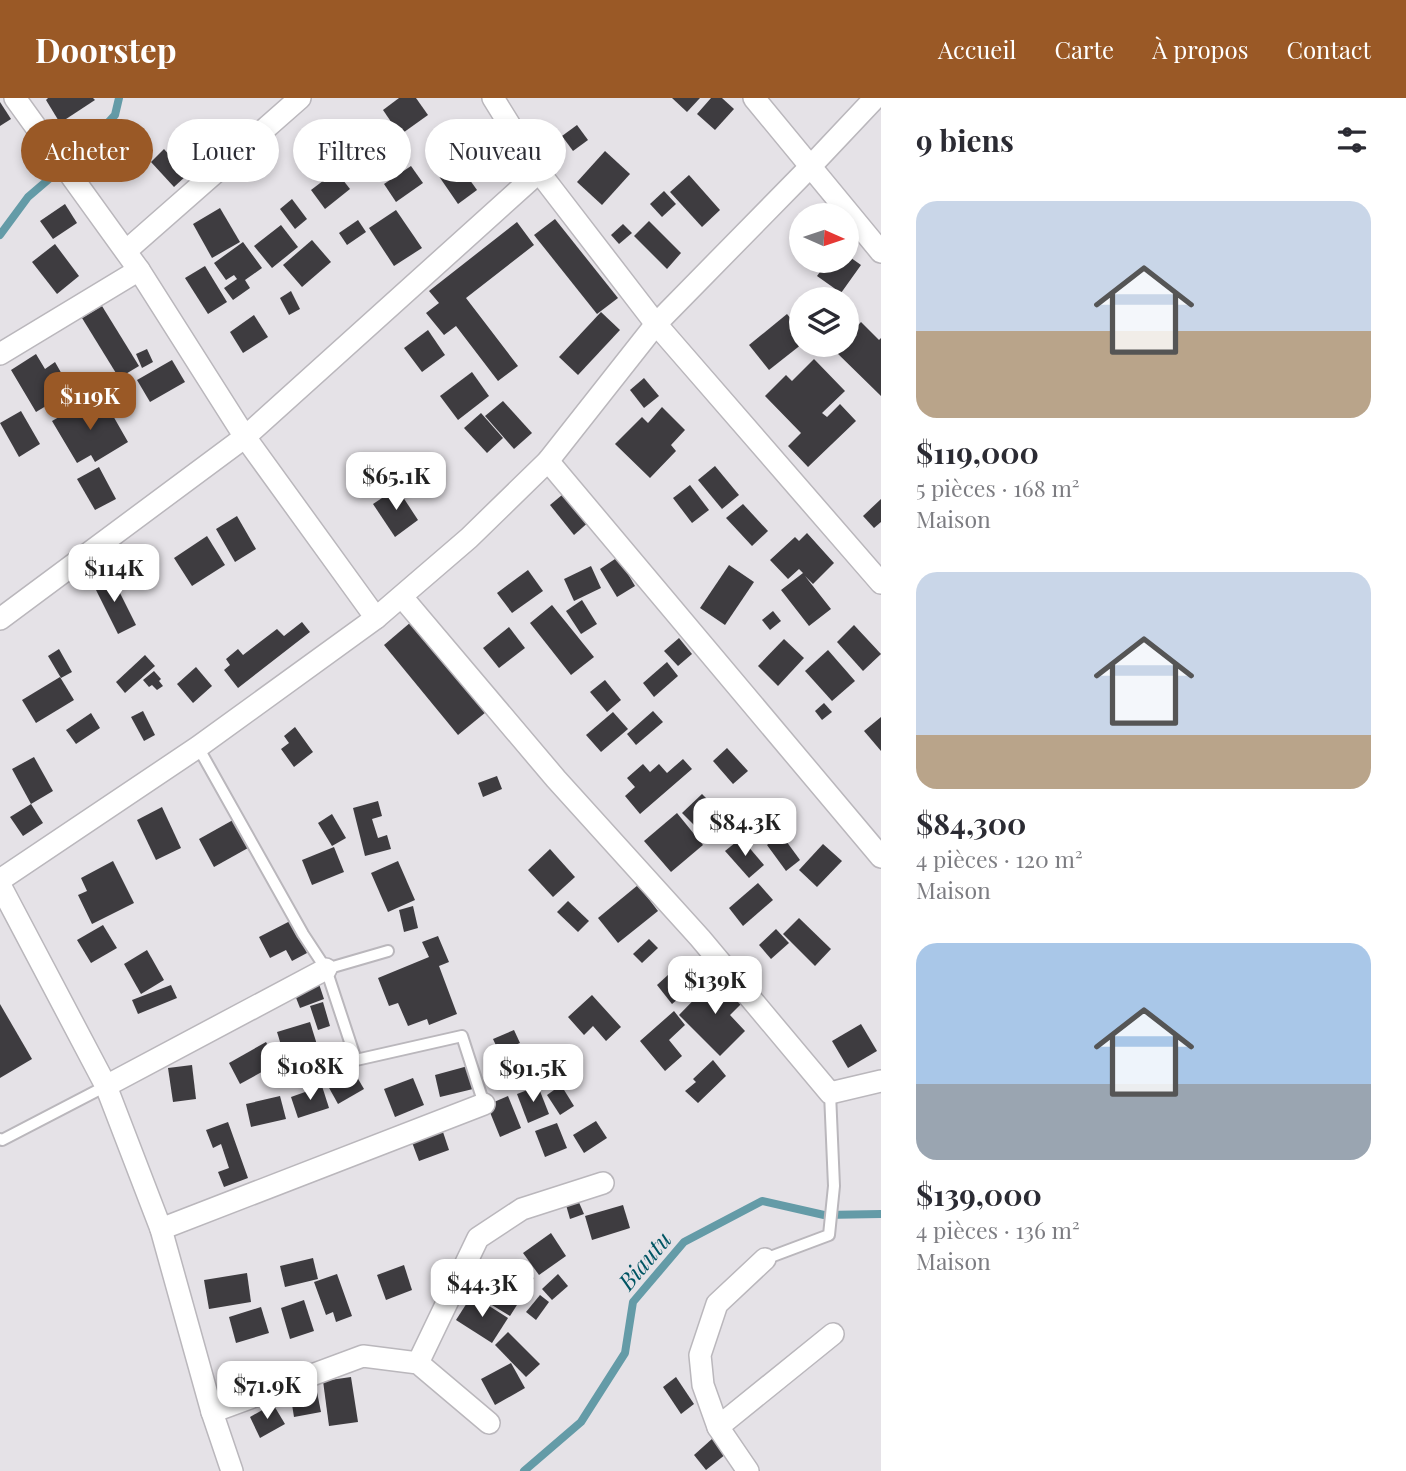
<!DOCTYPE html>
<html lang="fr">
<head>
<meta charset="utf-8">
<style>
	:root { --surface:#fff; --page:#f2f2f3; --text:#2b2b33; --muted:#7c7c81; --accent:#9a5926 }
	body { margin:0; font-family:"Playfair Display",serif; background:var(--page); color:var(--text); height:100vh; display:flex; flex-direction:column; font-size:26px; white-space:nowrap }
	* { box-sizing:border-box; margin:0 }
	p { font-size:23px; color:var(--muted) }
	.icon { flex:none; width:38px; height:38px; fill:none; stroke:currentColor; stroke-width:2; stroke-linecap:round; stroke-linejoin:round }
	.map { position:relative; flex:1; overflow:hidden }
	.drawer { display:flex; flex-direction:column; background:var(--surface); width:525px }
	.drawer>* { flex:none }
	.top-card { position:absolute; left:21px; top:21px; width:665px; height:63px; display:flex; gap:14px }
	.needle { width:46px; rotate:93deg }
	.controls { position:absolute; left:789px; top:105px; display:grid; gap:14px }
	.controls a { display:grid; place-items:center; width:70px; height:70px; border-radius:50%; background:var(--surface); box-shadow:0 4px 10px #0003; font-size:35px }
	.price { position:absolute; translate:-50% -60px; padding:0 16px; border-radius:14px; background:#fff; color:#222; font-size:23px; line-height:46px; filter:drop-shadow(0 2px 4px #0008) }
	.price::after { content:''; position:absolute; left:50%; top:42px; width:21px; height:16px; margin-left:-10px; background:inherit; clip-path:polygon(0 0,100% 0,50% 100%) }
	.price.active { background:var(--accent); color:#fff }
	ul { padding:0; list-style:none }
	li { display:grid; align-content:center; gap:14px; height:371px; padding:0 35px }
	li span { display:grid; place-items:center; height:217px; border-radius:21px; color:#555 }
	li>.icon { margin-inline-start:auto }
	span .icon { width:126px; height:126px; fill:#fffc; stroke-width:1 }
	li b { font-size:30px }
	h2 { display:flex; justify-content:space-between; align-items:center; height:84px; padding:0 35px; font-size:30px }
	.chip { padding:0 24px; border-radius:32px; background:var(--surface); box-shadow:0 4px 10px #0003; font-size:24px; line-height:63px }
	.chip.active { background:var(--accent); color:#fff }
	header { display:flex; align-items:center; gap:42px; box-sizing:border-box; height:98px; padding:0 35px; background:var(--accent); color:#fff }
	header strong { font-size:33px }
	nav { display:flex; gap:38px; margin-inline-start:auto; font-size:24px }
	main { display:flex; flex:1; min-height:0 }
	.map>svg:first-child { display:block }
</style>
</head>
<body>
<header>
<strong>Doorstep</strong>
<nav><a>Accueil</a><a>Carte</a><a>À propos</a><a>Contact</a></nav>
</header>
<main>
<div class="map">
<svg width="881" height="1373" viewBox="0 0 881 1373">
	<rect width="100%" height="100%" fill="#e5e2e7"/>
	<g fill="none" stroke-linecap="round" stroke-linejoin="round">
		<!-- stream -->
		<g stroke="#649ba7" stroke-width="8">
			<polyline points="85,50 115,17 119,0"/>
			<polyline points="0,137 28,99 56,75"/>
			<polyline points="524,1373 581,1324 625,1255 633,1204 684,1144 762,1103 824,1117 881,1116"/>
		</g>
	</g>
	<!-- building -->
	<g fill="#3e3c40">
		<polygon points="48,0 93,0 95,2 60,25 46,2"/>
		<polygon points="399,0 416,0 428,17 400,37 383,12"/>
		<polygon points="672,0 700,0 687,14"/>
		<polygon points="711,0 722,0 734,11 715,32 697,16"/>
		<polygon points="0,4 11,21 0,28"/>
		<polygon points="577,27 588,42 573,53 562,38"/>
		<polygon points="374,28 390,49 370,66 353,45"/>
		<polygon points="130,43 145,64 120,83 104,62"/>
		<polygon points="164,51 187,77 174,89 151,64"/>
		<polygon points="605,53 630,76 602,107 577,84"/>
		<polygon points="454,60 477,92 458,106 436,74"/>
		<polygon points="411,68 423,85 396,104 384,86"/>
		<polygon points="336,73 350,91 325,111 311,92"/>
		<polygon points="689,77 720,112 702,129 670,94"/>
		<polygon points="664,93 676,106 662,119 650,106"/>
		<polygon points="292,101 307,121 295,131 280,111"/>
		<polygon points="65,106 77,125 53,141 40,123"/>
		<polygon points="220,110 240,144 212,160 193,126"/>
		<polygon points="396,112 422,150 394,168 369,130"/>
		<polygon points="555,121 618,200 597,216 534,137"/>
		<polygon points="358,122 366,134 347,147 339,135"/>
		<polygon points="649,123 681,155 667,171 634,138"/>
		<polygon points="517,124 534,147 466,200 518,268 498,283 456,228 444,237 426,215 439,205 429,193"/>
		<polygon points="623,126 632,135 619,146 611,137"/>
		<polygon points="281,127 298,149 272,170 254,148"/>
		<polygon points="312,142 331,164 302,189 283,167"/>
		<polygon points="243,144 262,170 245,182 250,190 233,202 224,190 237,181 234,177 226,182 214,165"/>
		<polygon points="55,146 79,178 57,196 32,164"/>
		<polygon points="847,157 861,167 841,195 817,178 828,163 847,163"/>
		<polygon points="205,168 227,204 208,216 185,180"/>
		<polygon points="291,193 300,211 289,217 280,200"/>
		<polygon points="102,208 139,268 119,280 82,220"/>
		<polygon points="601,214 620,232 578,277 559,259"/>
		<polygon points="787,216 802,234 802,246 769,272 749,247"/>
		<polygon points="254,217 268,239 243,255 230,234"/>
		<polygon points="861,224 879,242 881,240 881,298 834,252 839,247 847,247 847,239"/>
		<polygon points="428,232 445,257 422,274 404,250"/>
		<polygon points="147,251 153,264 142,270 136,256"/>
		<polygon points="36,256 45,271 55,264 67,285 57,292 61,299 36,314 11,272"/>
		<polygon points="814,261 845,293 822,315 827,319 840,306 856,323 808,369 788,348 801,335 765,298 786,277 792,283"/>
		<polygon points="172,262 185,284 150,304 137,282"/>
		<polygon points="472,274 489,298 458,322 440,298"/>
		<polygon points="644,280 659,298 644,310 630,292"/>
		<polygon points="90,301 98,315 108,309 128,344 95,364 91,357 77,365 52,323"/>
		<polygon points="503,303 532,335 514,351 485,318"/>
		<polygon points="662,309 685,332 671,347 676,353 650,380 615,346 642,319 648,325"/>
		<polygon points="21,313 40,346 19,359 0,325"/>
		<polygon points="481,315 503,340 487,355 464,330"/>
		<polygon points="715,368 739,397 722,411 698,382"/>
		<polygon points="99,369 116,401 95,412 77,381"/>
		<polygon points="690,387 709,412 692,425 673,400"/>
		<polygon points="397,390 418,422 395,439 373,406"/>
		<polygon points="568,392 591,422 574,437 550,407"/>
		<polygon points="881,401 881,424 874,430 863,418"/>
		<polygon points="743,406 768,433 752,448 726,420"/>
		<polygon points="237,418 256,451 235,464 216,431"/>
		<polygon points="807,435 834,465 813,486 805,478 831,511 809,528 781,492 803,475 799,471 788,481 770,462 795,439 799,443"/>
		<polygon points="207,438 225,467 192,488 174,460"/>
		<polygon points="618,459 635,488 617,499 600,471"/>
		<polygon points="729,467 754,484 725,527 700,510"/>
		<polygon points="591,468 601,490 574,503 564,481"/>
		<polygon points="528,472 543,493 512,515 497,495"/>
		<polygon points="111,477 136,527 118,536 93,486"/>
		<polygon points="582,502 597,526 581,536 566,513"/>
		<polygon points="552,507 594,559 571,577 530,525"/>
		<polygon points="773,513 781,523 770,532 762,522"/>
		<polygon points="302,524 310,534 238,590 224,572 230,567 226,561 238,551 243,557 277,531 284,538"/>
		<polygon points="411,524 486,614 458,637 384,547"/>
		<polygon points="854,527 881,556 863,573 837,544"/>
		<polygon points="509,529 525,550 499,570 483,550"/>
		<polygon points="679,540 692,556 678,568 664,553"/>
		<polygon points="784,541 804,560 778,588 758,568"/>
		<polygon points="59,551 72,574 61,580 48,558"/>
		<polygon points="828,552 855,583 832,603 805,573"/>
		<polygon points="145,557 155,568 125,595 116,584"/>
		<polygon points="667,564 678,578 654,599 643,585"/>
		<polygon points="196,569 212,588 193,605 177,586"/>
		<polygon points="154,573 161,581 159,583 163,588 157,592 152,587 149,589 143,582"/>
		<polygon points="60,579 74,602 36,625 22,602"/>
		<polygon points="605,582 621,602 607,614 590,594"/>
		<polygon points="824,605 832,614 822,622 815,613"/>
		<polygon points="143,613 155,637 144,643 131,619"/>
		<polygon points="653,613 663,624 636,647 627,636"/>
		<polygon points="613,614 628,631 601,654 586,637"/>
		<polygon points="91,615 100,630 76,646 66,632"/>
		<polygon points="881,619 881,653 864,633"/>
		<polygon points="295,629 313,654 294,669 281,651 289,645 284,638"/>
		<polygon points="727,650 748,673 733,686 713,663"/>
		<polygon points="34,659 53,693 31,706 12,671"/>
		<polygon points="683,661 692,671 640,716 625,698 635,689 627,680 643,666 650,674 659,666 667,675"/>
		<polygon points="497,678 502,691 483,699 478,685"/>
		<polygon points="702,696 731,725 711,744 682,715"/>
		<polygon points="378,703 382,718 372,721 378,740 387,737 391,751 365,758 353,710"/>
		<polygon points="31,706 43,725 23,738 10,719"/>
		<polygon points="162,709 181,750 156,762 137,722"/>
		<polygon points="677,715 703,747 671,774 644,743"/>
		<polygon points="332,716 346,740 332,748 318,725"/>
		<polygon points="233,722 248,750 214,769 199,741"/>
		<polygon points="781,736 800,762 786,773 767,747"/>
		<polygon points="741,740 764,767 749,780 725,753"/>
		<polygon points="823,746 842,763 817,789 799,772"/>
		<polygon points="334,749 344,774 312,787 302,762"/>
		<polygon points="550,751 575,779 553,799 528,772"/>
		<polygon points="113,763 134,805 92,826 78,797 87,793 81,780"/>
		<polygon points="398,763 415,802 388,814 371,775"/>
		<polygon points="758,785 773,802 743,828 729,810"/>
		<polygon points="638,787 658,813 618,845 598,820"/>
		<polygon points="568,803 589,823 578,834 557,814"/>
		<polygon points="413,808 418,830 404,834 399,812"/>
		<polygon points="799,820 831,851 815,868 783,836"/>
		<polygon points="294,821 306,844 303,846 307,855 292,863 286,852 270,860 259,839"/>
		<polygon points="103,827 117,850 91,865 77,842"/>
		<polygon points="776,831 789,845 771,861 759,847"/>
		<polygon points="438,838 449,864 439,868 457,916 429,927 427,921 408,928 398,905 389,908 378,880 429,859 422,844"/>
		<polygon points="649,841 658,850 642,865 633,856"/>
		<polygon points="147,852 164,882 141,896 124,866"/>
		<polygon points="680,866 696,886 672,906 657,887"/>
		<polygon points="717,878 743,904 730,917 745,933 720,958 679,917"/>
		<polygon points="318,883 324,901 300,910 293,892"/>
		<polygon points="171,887 177,900 138,916 132,902"/>
		<polygon points="592,897 621,929 606,943 593,928 584,937 568,919"/>
		<polygon points="323,904 330,928 318,932 310,908"/>
		<polygon points="0,906 32,961 0,980"/>
		<polygon points="674,913 685,927 669,942 682,958 665,973 640,943"/>
		<polygon points="310,924 318,950 285,960 277,934"/>
		<polygon points="861,926 877,953 848,970 832,943"/>
		<polygon points="514,932 520,945 499,954 493,941"/>
		<polygon points="266,944 278,965 240,986 229,965"/>
		<polygon points="523,948 535,980 513,988 502,956"/>
		<polygon points="713,962 726,978 698,1005 685,993 696,984 693,981"/>
		<polygon points="192,967 196,1001 173,1004 168,970"/>
		<polygon points="468,968 473,991 440,999 435,977"/>
		<polygon points="354,974 364,991 338,1006 328,988"/>
		<polygon points="413,980 424,1007 395,1019 384,991"/>
		<polygon points="561,987 574,1008 560,1017 547,997"/>
		<polygon points="322,988 329,1010 298,1020 291,999"/>
		<polygon points="538,988 549,1016 528,1025 517,996"/>
		<polygon points="280,998 286,1021 251,1029 246,1006"/>
		<polygon points="508,998 521,1030 500,1039 487,1007"/>
		<polygon points="596,1023 607,1040 584,1055 573,1037"/>
		<polygon points="228,1024 248,1080 224,1089 218,1074 229,1070 221,1046 213,1050 206,1032"/>
		<polygon points="557,1025 567,1050 545,1059 535,1033"/>
		<polygon points="441,1028 449,1052 419,1063 410,1039"/>
		<polygon points="578,1102 584,1116 570,1121 566,1107"/>
		<polygon points="623,1107 630,1130 592,1142 585,1118"/>
		<polygon points="551,1135 566,1158 539,1177 523,1155"/>
		<polygon points="313,1160 318,1181 285,1189 280,1168"/>
		<polygon points="510,1165 534,1180 510,1218 472,1195 483,1177 497,1186"/>
		<polygon points="404,1167 412,1192 386,1202 377,1177"/>
		<polygon points="247,1175 251,1204 209,1211 204,1182"/>
		<polygon points="337,1176 352,1218 336,1224 333,1214 326,1217 314,1184"/>
		<polygon points="558,1176 568,1188 552,1202 542,1191"/>
		<polygon points="472,1197 508,1220 492,1245 456,1222"/>
		<polygon points="540,1197 549,1204 536,1222 526,1214"/>
		<polygon points="304,1202 314,1233 290,1241 281,1210"/>
		<polygon points="261,1209 269,1235 236,1245 229,1219"/>
		<polygon points="508,1234 540,1266 526,1279 495,1247"/>
		<polygon points="511,1265 525,1290 495,1307 481,1281"/>
		<polygon points="351,1279 358,1324 329,1328 323,1283"/>
		<polygon points="676,1279 694,1306 681,1316 663,1289"/>
		<polygon points="315,1284 321,1314 294,1319 289,1288"/>
		<polygon points="273,1306 285,1326 260,1340 250,1319"/>
		<polygon points="713,1340 726,1356 706,1372 694,1357"/>
	</g>
	<g fill="none" stroke-linecap="round" stroke-linejoin="round">
		<defs>
			<g id="service">
				<polyline points="198,649 303,836 326,871 356,962 462,938 484,1006"/>
				<polyline points="326,871 388,853"/>
				<polyline points="0,1041 2,1042 106,988"/>
				<polyline points="765,1161 829,1137 834,1088 830,995"/>
			</g>
			<g id="minor">
				<polyline points="15,0 139,172 245,339 376,520"/>
				<polyline points="493,0 539,74 656,226 881,485"/>
				<polyline points="754,0 881,154"/>
				<polyline points="126,153 300,0"/>
				<polyline points="0,256 139,172"/>
				<polyline points="548,363 881,759"/>
				<polyline points="402,499 556,681 700,840 830,995 881,983"/>
				<polyline points="0,521 245,339 539,74"/>
				<polyline points="0,782 198,649 376,520 469,440 548,363 656,226 810,69 875,0"/>
				<polyline points="0,787 106,988 161,1131 212,1314 232,1373"/>
				<polyline points="106,988 326,871"/>
				<polyline points="161,1131 484,1006"/>
				<polyline points="418,1265 478,1140 522,1111 603,1085"/>
				<polyline points="212,1314 363,1258 418,1265 489,1325"/>
				<polyline points="718,1329 833,1236"/>
				<polyline points="748,1373 718,1329 703,1287 700,1257 717,1206 765,1161"/>
			</g>
		</defs>
		<!-- service casing -->
		<use href="#service" stroke="#bab7bc" stroke-width="14"/>
		<!-- minor casing -->
		<use href="#minor" stroke="#bab7bc" stroke-width="24"/>
		<!-- service -->
		<use href="#service" stroke="#fff" stroke-width="10"/>
		<!-- minor -->
		<use href="#minor" stroke="#fff" stroke-width="21"/>
	</g>
	<g text-anchor="middle" stroke-width="7" stroke-linejoin="round" paint-order="stroke">
		<!-- water labels -->
		<g font-size="23" font-style="italic" fill="#005563" stroke="#e5e2e7">
			<text transform="translate(645 1163) rotate(-50)" y="8">Biautu</text>
		</g>
	</g>
</svg>
<div class="controls">
<a><svg class="needle" viewBox="-14 -14 28 28"><path d="M0-13l5 13h-10z" fill="#e53935"/><path d="M0 13l5-13h-10z" fill="#7c7c81"/></svg></a>
<a><svg class="icon" aria-label="layers" viewBox="0 0 24 24"><path d="M12 4l9 5-9 5-9-5zM3 14l9 5 9-5"/></svg></a>
</div>
<b class="price active" style="left:90px;top:334px">$119K</b>
<b class="price" style="left:396px;top:414px">$65.1K</b>
<b class="price" style="left:114px;top:506px">$114K</b>
<b class="price" style="left:745px;top:760px">$84.3K</b>
<b class="price" style="left:715px;top:918px">$139K</b>
<b class="price" style="left:310px;top:1004px">$108K</b>
<b class="price" style="left:533px;top:1006px">$91.5K</b>
<b class="price" style="left:482px;top:1221px">$44.3K</b>
<b class="price" style="left:267px;top:1323px">$71.9K</b>
<div class="top-card">
<a class="chip active">Acheter</a>
<a class="chip">Louer</a>
<a class="chip">Filtres</a>
<a class="chip">Nouveau</a>
</div>
</div>
<section class="drawer">
<h2>9 biens<svg class="icon" aria-label="filters" viewBox="0 0 24 24"><path d="M4 7h16M4 17h16"/><circle cx="9" cy="7" r="2"/><circle cx="15" cy="17" r="2"/></svg></h2>
<ul>
<li><span style="background:linear-gradient(#c9d6e8 60%,#b9a48a 0)"><svg class="icon" aria-label="home" viewBox="0 0 24 24"><path d="M3 11l9-7 9 7M6 9v11h12V9"/></svg></span><div><b>$119,000</b><p>5 pièces · 168 m²</p><p>Maison</p></div></li>
<li><span style="background:linear-gradient(#c9d6e8 75%,#b9a48a 0)"><svg class="icon" aria-label="home" viewBox="0 0 24 24"><path d="M3 11l9-7 9 7M6 9v11h12V9"/></svg></span><div><b>$84,300</b><p>4 pièces · 120 m²</p><p>Maison</p></div></li>
<li><span style="background:linear-gradient(#a9c7e8 65%,#9aa5b1 0)"><svg class="icon" aria-label="home" viewBox="0 0 24 24"><path d="M3 11l9-7 9 7M6 9v11h12V9"/></svg></span><div><b>$139,000</b><p>4 pièces · 136 m²</p><p>Maison</p></div></li>
</ul>
</section>
</main>
</body>
</html>
